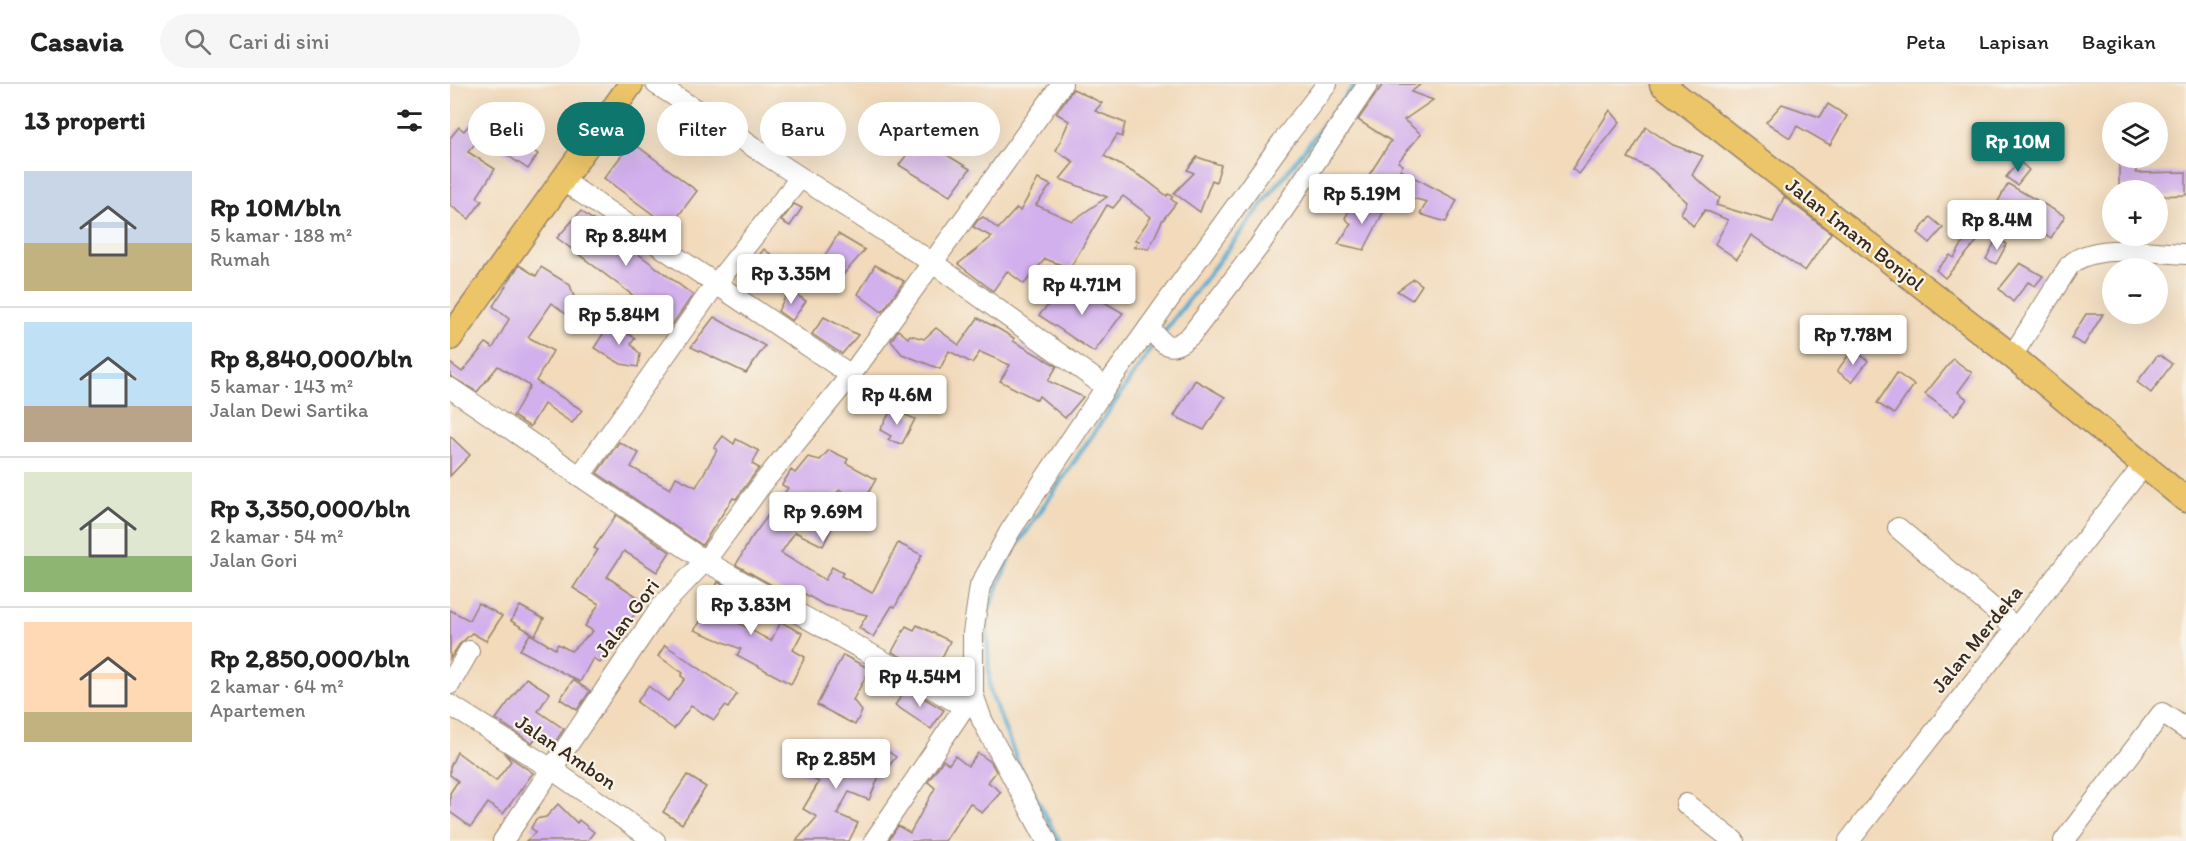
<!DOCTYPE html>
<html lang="id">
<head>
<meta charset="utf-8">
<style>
	:root { --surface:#fff; --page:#f6f6f6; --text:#222; --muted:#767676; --line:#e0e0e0; --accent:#0f766e }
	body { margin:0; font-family:Itim,sans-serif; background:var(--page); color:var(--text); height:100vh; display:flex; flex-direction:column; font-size:22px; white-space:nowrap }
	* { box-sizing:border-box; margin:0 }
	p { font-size:20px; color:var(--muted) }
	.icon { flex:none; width:33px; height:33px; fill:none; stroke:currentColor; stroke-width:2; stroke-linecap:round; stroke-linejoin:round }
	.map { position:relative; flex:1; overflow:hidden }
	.drawer { display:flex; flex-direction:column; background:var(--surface); width:450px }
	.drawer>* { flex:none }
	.hud { position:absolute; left:18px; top:18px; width:570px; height:54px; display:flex; gap:12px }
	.tools { position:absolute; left:1652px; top:18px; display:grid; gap:12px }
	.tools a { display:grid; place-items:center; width:66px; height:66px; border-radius:50%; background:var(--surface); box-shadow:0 6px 24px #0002; font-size:30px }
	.price { position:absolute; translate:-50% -51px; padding:0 14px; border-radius:6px; background:#fff; color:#222; font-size:20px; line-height:39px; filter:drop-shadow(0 2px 3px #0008) }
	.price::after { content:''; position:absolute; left:50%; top:36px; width:18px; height:14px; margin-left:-9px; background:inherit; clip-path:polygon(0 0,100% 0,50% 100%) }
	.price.current { background:var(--accent); color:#fff }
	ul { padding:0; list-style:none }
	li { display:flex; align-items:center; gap:18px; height:150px; padding:0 24px }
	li+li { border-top:2px solid var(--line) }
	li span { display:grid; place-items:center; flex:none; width:168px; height:120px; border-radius:0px; color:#555 }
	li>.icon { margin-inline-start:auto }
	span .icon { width:72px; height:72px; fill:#fffc; stroke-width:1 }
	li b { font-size:26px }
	h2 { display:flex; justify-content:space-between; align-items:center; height:72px; padding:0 24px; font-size:26px }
	.tag { padding:0 21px; border-radius:27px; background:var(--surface); box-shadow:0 6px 24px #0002; font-size:21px; line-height:54px }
	.tag.current { background:var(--accent); color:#fff }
	header { display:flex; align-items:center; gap:36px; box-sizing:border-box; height:84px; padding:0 30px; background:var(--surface); border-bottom:2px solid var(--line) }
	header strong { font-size:28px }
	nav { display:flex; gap:33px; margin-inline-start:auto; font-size:21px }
	.search { width:420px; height:54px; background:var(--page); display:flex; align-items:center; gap:15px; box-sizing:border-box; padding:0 21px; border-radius:33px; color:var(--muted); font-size:22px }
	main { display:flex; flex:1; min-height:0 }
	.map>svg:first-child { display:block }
</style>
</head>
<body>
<header>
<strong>Casavia</strong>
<div class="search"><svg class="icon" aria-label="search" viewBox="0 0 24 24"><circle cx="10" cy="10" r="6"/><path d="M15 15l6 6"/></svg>Cari di sini</div>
<nav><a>Peta</a><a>Lapisan</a><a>Bagikan</a></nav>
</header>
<main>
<section class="drawer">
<h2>13 properti<svg class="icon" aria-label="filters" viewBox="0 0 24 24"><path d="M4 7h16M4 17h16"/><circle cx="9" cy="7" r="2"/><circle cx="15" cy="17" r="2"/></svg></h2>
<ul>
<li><span style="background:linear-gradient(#c9d6e8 60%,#c2b280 0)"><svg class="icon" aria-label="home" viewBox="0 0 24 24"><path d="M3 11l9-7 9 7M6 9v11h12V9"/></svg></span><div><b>Rp 10M/bln</b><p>5 kamar · 188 m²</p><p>Rumah</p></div></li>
<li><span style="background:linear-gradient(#bfe0f5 70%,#b9a48a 0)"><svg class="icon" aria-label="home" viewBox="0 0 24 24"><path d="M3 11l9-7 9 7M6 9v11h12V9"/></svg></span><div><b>Rp 8,840,000/bln</b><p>5 kamar · 143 m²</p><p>Jalan Dewi Sartika</p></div></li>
<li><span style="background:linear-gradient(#dfe7d0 70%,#8fb573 0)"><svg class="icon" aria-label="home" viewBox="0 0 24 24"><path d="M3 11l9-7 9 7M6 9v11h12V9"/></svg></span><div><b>Rp 3,350,000/bln</b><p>2 kamar · 54 m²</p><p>Jalan Gori</p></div></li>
<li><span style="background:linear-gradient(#ffd9b3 75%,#c2b280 0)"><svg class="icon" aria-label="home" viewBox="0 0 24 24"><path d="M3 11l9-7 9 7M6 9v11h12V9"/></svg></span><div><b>Rp 2,850,000/bln</b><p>2 kamar · 64 m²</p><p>Apartemen</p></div></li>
</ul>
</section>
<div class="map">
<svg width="1736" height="757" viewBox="0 0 1736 757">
	<rect width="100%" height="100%" fill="#f7f3e8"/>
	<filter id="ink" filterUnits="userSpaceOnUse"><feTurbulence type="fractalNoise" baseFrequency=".0167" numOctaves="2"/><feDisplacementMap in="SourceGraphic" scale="12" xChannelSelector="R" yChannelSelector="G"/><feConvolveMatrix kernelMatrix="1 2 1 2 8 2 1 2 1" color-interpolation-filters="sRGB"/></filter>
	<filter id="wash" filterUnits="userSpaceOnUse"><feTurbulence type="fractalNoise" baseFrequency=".008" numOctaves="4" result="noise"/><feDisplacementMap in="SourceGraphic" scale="24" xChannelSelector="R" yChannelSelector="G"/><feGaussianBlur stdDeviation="1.35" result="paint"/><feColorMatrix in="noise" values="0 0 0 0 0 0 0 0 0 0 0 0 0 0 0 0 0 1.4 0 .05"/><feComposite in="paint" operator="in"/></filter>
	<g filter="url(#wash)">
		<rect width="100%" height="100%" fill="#f2dabb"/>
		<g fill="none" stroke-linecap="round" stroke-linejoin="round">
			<!-- stream -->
			<g stroke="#52a9ce" stroke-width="4.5">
				<polyline points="711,252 905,0"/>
				<polyline points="609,757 568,679 540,607 536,533 561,470 706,258"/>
			</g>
		</g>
		<g id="blocks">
			<!-- building -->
			<g fill="#d2afed">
				<polygon points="933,0 971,0 961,8 983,16 954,36 971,50 948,78 953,81 950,86 1007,116 996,138 970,130 977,118 947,110 949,104 919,91 941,57 908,36"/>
				<polygon points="623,5 652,19 645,27 675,39 672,53 667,51 654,72 695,95 717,112 718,110 723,112 721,115 726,119 712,137 699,165 684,163 689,157 685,156 701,133 673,112 663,124 657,121 620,184 595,175 574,200 557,187 543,207 508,180 542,153 523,143 528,136 533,133 548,145 567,124 570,127 588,95 601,101 586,121 622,137 657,113 610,95 624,78 606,67 619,37 606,29"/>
				<polygon points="1332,20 1370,33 1378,20 1397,32 1380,61 1347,42 1340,54 1316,38"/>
				<polygon points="1160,26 1170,38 1129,90 1122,85"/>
				<polygon points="29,29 42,40 18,68 45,85 27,113 32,117 19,135 0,121 0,54 9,43 14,47"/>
				<polygon points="1196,43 1223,61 1253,72 1242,91 1270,114 1266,121 1323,138 1334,113 1381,149 1355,187 1301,151 1287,175 1265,160 1278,136 1255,126 1243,142 1231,129 1237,118 1201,85 1178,74"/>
				<polygon points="61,52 88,70 78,85 51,67"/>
				<polygon points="469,54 520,85 500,112 449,81"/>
				<polygon points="182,58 247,107 220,143 154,94"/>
				<polygon points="747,73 771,81 766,98 762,96 750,128 724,109 744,89 737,86"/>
				<polygon points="1669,74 1686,74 1686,89 1736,88 1736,111 1707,112 1707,106 1691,106 1691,102 1669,102"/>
				<polygon points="1569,77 1579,86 1567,101 1556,93"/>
				<polygon points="1558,100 1615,132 1601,154 1562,128 1565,122 1561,119 1556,124 1547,119"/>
				<polygon points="920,112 935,125 914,166 888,160 901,140 895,134 901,123 909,128"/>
				<polygon points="344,120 352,124 340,142 331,137"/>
				<polygon points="131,127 243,211 222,241 107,154"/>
				<polygon points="1480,133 1493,144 1480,159 1468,149"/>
				<polygon points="1524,140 1536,147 1495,194 1486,186 1500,171 1504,174"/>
				<polygon points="388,150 415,166 391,193 371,178"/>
				<polygon points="1547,154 1557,160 1546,180 1536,175"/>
				<polygon points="314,165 331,178 308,205 291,195"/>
				<polygon points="1570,179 1593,192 1585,202 1578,198 1563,218 1549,205"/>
				<polygon points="69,181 86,192 91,183 120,201 126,219 117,231 102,219 78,253 103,267 86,297 132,326 122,339 94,320 80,343 63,332 80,302 48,282 27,308 0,292 0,279 12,288 36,259 43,264 59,235 43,222"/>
				<polygon points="425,181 454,197 432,228 408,210"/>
				<polygon points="964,195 972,201 962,216 947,207"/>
				<polygon points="620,198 673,229 644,268 589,231"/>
				<polygon points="339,206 356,217 342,237 328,227"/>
				<polygon points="1636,230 1653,230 1634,261 1621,254"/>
				<polygon points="264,233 315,262 296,289 241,263"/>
				<polygon points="374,233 408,251 392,270 362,250"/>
				<polygon points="528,234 547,244 564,254 563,257 607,282 598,297 633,313 615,334 589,312 587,316 550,297 560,281 530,268 522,279 499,267 490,285 452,270 441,257 448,246 458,254 460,251 474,255 486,244 509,261"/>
				<polygon points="160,239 185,254 181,260 190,270 188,283 171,280 144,264"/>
				<polygon points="1403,265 1418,277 1402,298 1387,287"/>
				<polygon points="1707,272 1711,272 1722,280 1701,309 1687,298"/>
				<polygon points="1503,275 1522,289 1508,308 1517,315 1504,332 1475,310"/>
				<polygon points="1447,289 1464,301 1444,330 1427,319"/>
				<polygon points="745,296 775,313 754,346 724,332"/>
				<polygon points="442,325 465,335 452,360 438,356 441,352 430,346"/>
				<polygon points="0,352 20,371 0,392"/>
				<polygon points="273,352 284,360 286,355 309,367 302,380 309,384 286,415 283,414 252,461 147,389 169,358 189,369 181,383 220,405 226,393 246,403 267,366 264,364"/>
				<polygon points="379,366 398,375 396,379 426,395 413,419 390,406 364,427 385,437 373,462 345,448 331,469 375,496 382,483 393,489 391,492 422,509 448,459 472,471 445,523 442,522 423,553 409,544 417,531 374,521 348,506 343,513 286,481 300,456 338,404 332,401 341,386 345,389 358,373 370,376"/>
				<polygon points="166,431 220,468 207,488 174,467 157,493 194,517 150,579 143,574 130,598 70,566 80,550 105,565 108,560 121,567 143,547 135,542 149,520 123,504 148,466 144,464"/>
				<polygon points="268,498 297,514 286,538 321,557 331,538 352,549 343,566 355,573 341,600 287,571 291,565 244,546 263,520 258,518"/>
				<polygon points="28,519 52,532 36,557 22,549 9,561 0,575 0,526 19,536"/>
				<polygon points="70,522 94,535 85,551 61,537"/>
				<polygon points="467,541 500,557 484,590 442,568 456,542 464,546"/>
				<polygon points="215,561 287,610 278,624 275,622 264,636 241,622 224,645 187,618 198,602 218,617 235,595 231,592 233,589 208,572"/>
				<polygon points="393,571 420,585 403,616 412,627 405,641 367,621"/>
				<polygon points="76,594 100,609 88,627 114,645 101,664 86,654 82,659 46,635"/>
				<polygon points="123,596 140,607 127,626 110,615"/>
				<polygon points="457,604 494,626 481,645 445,621"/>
				<polygon points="357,658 405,681 412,670 430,681 427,679 436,666 446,673 436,686 433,683 419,716 399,708 387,730 408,739 399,757 346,757 367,733 353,725 369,698 344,685"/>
				<polygon points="7,668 46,697 61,677 54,669 83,689 53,730 38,719 21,743 0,728 0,709 8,697 0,691 0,683"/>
				<polygon points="528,669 541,678 546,688 538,698 551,708 532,729 520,719 495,757 438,757 448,742 460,749 485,704 478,698 493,676 499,680 505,672 518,682"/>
				<polygon points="237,691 256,703 232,740 213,728"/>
				<polygon points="108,720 127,739 129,736 144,748 137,757 76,757 86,748 81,744 86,735 96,733"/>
			</g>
		</g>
	</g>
	<g filter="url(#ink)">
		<use href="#blocks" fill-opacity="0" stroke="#96826c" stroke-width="1.5"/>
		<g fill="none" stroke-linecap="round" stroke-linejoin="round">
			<defs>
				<g id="minor">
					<polyline points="206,0 483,179 656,303"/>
					<polyline points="112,96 401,291"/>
					<path d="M699 243C715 263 720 269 741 251L809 162 918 0"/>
					<path d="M1562 272 1619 182C1642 158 1704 169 1736 170"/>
					<polyline points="0,304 255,477 515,623"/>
					<polyline points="130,392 265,201 350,94"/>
					<polyline points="1448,444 1566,544"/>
					<polyline points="0,600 19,567"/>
					<polyline points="0,621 100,684 205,757"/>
					<polyline points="1236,720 1284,757"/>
					<polyline points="53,757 211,523 255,477 316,395 401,291 612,0"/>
					<polyline points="424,757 521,613"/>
					<polyline points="597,757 532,636 523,610 523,549 530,502 560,447 656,303 832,58 877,0"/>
					<polyline points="1399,757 1693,382"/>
					<polyline points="1614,757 1712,629 1736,645"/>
				</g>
				<g id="major">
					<polyline points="1212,0 1562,272 1736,416"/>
					<polyline points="0,254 181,0"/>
				</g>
			</defs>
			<!-- minor casing -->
			<use href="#minor" stroke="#96826c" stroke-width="22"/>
			<!-- major casing -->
			<use href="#major" stroke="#96826c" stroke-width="27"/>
			<!-- minor -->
			<use href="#minor" stroke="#fff" stroke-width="20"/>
			<!-- major -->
			<use href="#major" stroke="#edc569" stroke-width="24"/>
		</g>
	</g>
	<g text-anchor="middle" stroke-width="4.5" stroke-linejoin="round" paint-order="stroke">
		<!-- street labels -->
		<g font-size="21" fill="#3b2a1e" stroke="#f7f3e8">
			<text transform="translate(1405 150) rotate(38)" y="7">Jalan Imam Bonjol</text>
			<text transform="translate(177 534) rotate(-53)" y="7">Jalan Gori</text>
			<text transform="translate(1527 555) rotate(-51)" y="7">Jalan Merdeka</text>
			<text transform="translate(116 668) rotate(34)" y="7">Jalan Ambon</text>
		</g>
	</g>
</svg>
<div class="tools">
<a><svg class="icon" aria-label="layers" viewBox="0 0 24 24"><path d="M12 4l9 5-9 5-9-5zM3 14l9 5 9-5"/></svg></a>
<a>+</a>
<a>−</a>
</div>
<b class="price current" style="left:1568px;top:89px">Rp 10M</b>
<b class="price" style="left:912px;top:141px">Rp 5.19M</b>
<b class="price" style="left:1547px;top:167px">Rp 8.4M</b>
<b class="price" style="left:176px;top:183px">Rp 8.84M</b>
<b class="price" style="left:341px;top:221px">Rp 3.35M</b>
<b class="price" style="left:632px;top:232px">Rp 4.71M</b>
<b class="price" style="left:169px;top:262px">Rp 5.84M</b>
<b class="price" style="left:1403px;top:282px">Rp 7.78M</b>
<b class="price" style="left:447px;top:342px">Rp 4.6M</b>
<b class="price" style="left:373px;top:459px">Rp 9.69M</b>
<b class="price" style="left:301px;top:552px">Rp 3.83M</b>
<b class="price" style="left:470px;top:624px">Rp 4.54M</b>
<b class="price" style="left:386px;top:706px">Rp 2.85M</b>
<div class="hud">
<a class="tag">Beli</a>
<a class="tag current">Sewa</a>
<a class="tag">Filter</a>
<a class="tag">Baru</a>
<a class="tag">Apartemen</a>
</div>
</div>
</main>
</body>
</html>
